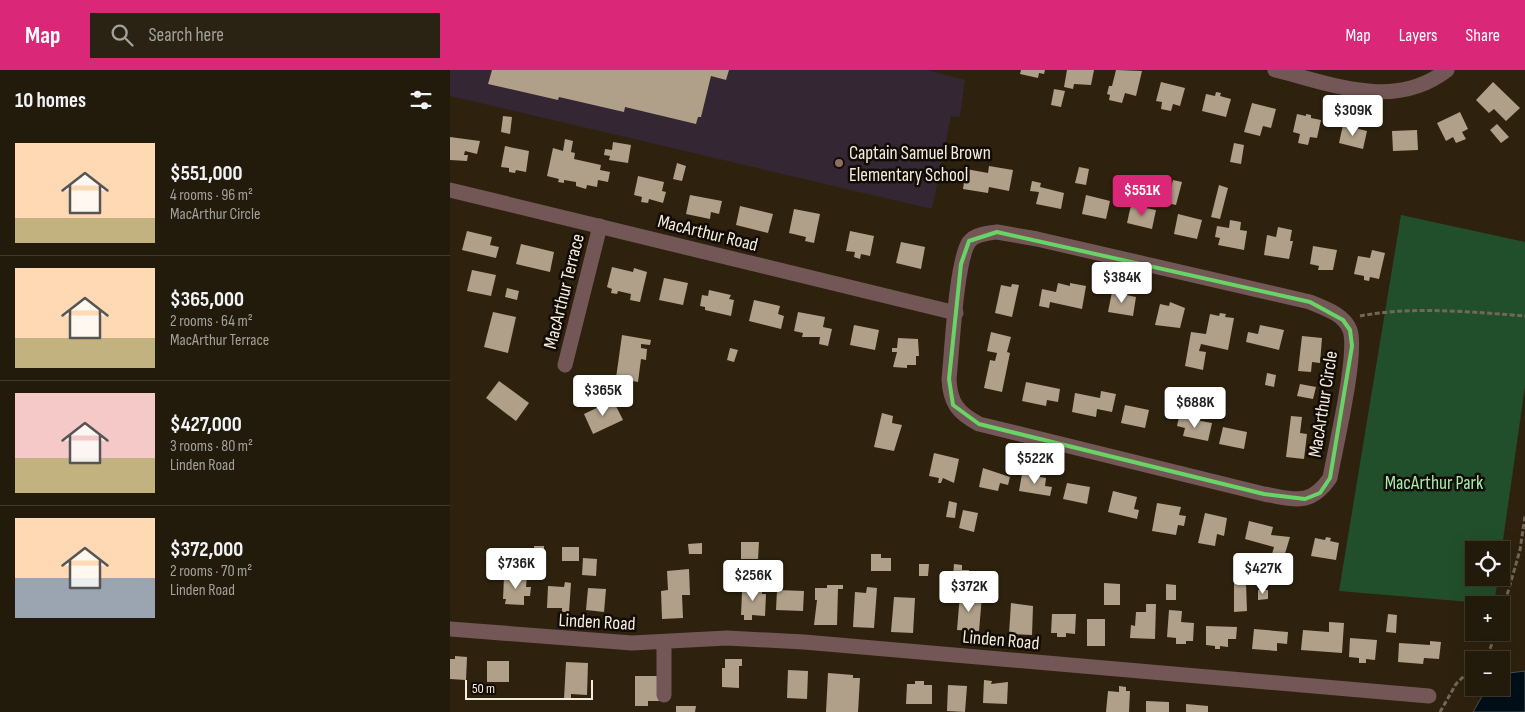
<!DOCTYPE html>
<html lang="en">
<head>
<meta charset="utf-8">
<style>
	:root { --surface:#221a0a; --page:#2a2313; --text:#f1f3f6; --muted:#a2a19c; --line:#3f382b; --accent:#db2777 }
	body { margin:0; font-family:"Sofia Sans Condensed",sans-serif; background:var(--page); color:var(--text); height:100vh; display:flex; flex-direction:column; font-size:19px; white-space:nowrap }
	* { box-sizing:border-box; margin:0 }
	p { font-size:16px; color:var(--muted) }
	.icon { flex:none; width:28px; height:28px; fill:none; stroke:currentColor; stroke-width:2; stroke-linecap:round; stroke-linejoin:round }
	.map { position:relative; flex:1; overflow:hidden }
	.details { display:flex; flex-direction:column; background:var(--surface); width:450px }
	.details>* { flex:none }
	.fabs { position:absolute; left:1015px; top:471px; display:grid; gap:10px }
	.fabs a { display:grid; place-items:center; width:45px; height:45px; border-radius:0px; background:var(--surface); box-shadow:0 5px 20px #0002,0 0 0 1px var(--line); font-size:25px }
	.scale { position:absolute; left:15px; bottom:12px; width:128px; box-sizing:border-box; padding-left:5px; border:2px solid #f5ece0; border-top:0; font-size:14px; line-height:18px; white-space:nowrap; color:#f5ece0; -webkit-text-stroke:4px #120c05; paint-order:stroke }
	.price { position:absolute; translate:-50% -42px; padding:0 11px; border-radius:5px; background:#fff; color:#222; font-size:16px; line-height:32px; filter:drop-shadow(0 1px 2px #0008) }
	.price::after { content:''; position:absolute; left:50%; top:30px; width:15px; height:11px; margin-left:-8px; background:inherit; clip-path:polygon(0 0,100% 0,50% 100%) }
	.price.active { background:var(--accent); color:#fff }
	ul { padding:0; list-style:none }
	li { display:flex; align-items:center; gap:15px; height:125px; padding:0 15px }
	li+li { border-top:1px solid var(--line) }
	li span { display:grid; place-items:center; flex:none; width:140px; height:100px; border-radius:0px; color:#555 }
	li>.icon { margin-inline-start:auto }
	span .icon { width:60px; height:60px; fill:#fffc; stroke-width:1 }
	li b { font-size:21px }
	h2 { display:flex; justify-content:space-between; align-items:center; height:60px; padding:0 15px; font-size:21px }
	header { display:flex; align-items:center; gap:30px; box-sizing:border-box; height:70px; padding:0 25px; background:var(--accent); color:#fff }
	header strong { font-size:24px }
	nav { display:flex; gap:28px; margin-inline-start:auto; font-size:18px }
	.search { width:350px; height:45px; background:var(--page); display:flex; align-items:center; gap:12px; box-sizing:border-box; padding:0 18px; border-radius:0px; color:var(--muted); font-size:19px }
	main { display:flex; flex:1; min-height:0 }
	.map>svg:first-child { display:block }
</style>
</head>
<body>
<header>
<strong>Map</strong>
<div class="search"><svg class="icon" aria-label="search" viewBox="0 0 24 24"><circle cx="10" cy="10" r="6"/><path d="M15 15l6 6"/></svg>Search here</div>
<nav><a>Map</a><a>Layers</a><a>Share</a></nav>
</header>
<main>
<section class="details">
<h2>10 homes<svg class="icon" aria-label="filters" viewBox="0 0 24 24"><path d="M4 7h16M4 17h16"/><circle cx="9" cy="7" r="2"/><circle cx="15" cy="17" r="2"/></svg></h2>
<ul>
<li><span style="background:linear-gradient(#ffd9b3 75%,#c2b280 0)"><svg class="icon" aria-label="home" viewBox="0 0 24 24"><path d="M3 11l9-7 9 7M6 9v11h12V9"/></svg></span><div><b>$551,000</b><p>4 rooms · 96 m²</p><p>MacArthur Circle</p></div></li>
<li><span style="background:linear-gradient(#ffd9b3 70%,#c2b280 0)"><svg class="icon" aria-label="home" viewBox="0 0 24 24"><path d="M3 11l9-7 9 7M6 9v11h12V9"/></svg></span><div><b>$365,000</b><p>2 rooms · 64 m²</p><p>MacArthur Terrace</p></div></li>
<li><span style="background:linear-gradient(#f6c9c9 65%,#c2b280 0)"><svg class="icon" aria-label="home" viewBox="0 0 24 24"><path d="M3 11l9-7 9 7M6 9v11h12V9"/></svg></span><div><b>$427,000</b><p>3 rooms · 80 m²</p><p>Linden Road</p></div></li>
<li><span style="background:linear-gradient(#ffd9b3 60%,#9aa5b1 0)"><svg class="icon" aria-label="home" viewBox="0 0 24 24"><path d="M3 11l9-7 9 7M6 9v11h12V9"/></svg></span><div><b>$372,000</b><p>2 rooms · 70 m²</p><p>Linden Road</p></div></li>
</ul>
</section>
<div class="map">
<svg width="1075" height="642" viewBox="0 0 1075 642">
	<rect width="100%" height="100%" fill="#2e220e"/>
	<!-- education -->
	<polygon fill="#342633" points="0,0 477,0 515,10 510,47 501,46 482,139 0,26"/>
	<!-- green -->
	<polygon fill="#224f2b" points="951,145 1075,172 1075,316 1051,484 1051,480 1024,480 1024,508 1048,508 1044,534 889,521"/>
	<!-- water -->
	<polygon fill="#000f18" stroke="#4a5154" points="1075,601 1075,642 1023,642 1037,618 1051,618 1051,604"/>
	<!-- building -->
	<g fill="#b0a08a">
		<polygon points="42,0 279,0 276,10 261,6 251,47 248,47 246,54 175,37 174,42 109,27 108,30 38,14"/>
		<polygon points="571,0 595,0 594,4 589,3 588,8 570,4"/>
		<polygon points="617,0 644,0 641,15 624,14 623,19 614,17"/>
		<polygon points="666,0 692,1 686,26 675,23 672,33 659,30 660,25 657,24 659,16 662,16"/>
		<polygon points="711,12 735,18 730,36 723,34 721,41 711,39 712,32 706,31"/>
		<polygon points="1043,12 1070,38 1056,51 1044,39 1039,43 1026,30"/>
		<polygon points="604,19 615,21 611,37 601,35"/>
		<polygon points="766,22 771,23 770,26 781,29 776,47 752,41 756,24 765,26"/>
		<polygon points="802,33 826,39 821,58 813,56 810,66 794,62"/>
		<polygon points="1010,42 1018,59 1012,62 1016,69 1006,73 1003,67 996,71 987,53"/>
		<polygon points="847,44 856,46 856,44 861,45 861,48 871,50 867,68 860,67 858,75 848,73 850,64 843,62"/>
		<polygon points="53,46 62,47 60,64 51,62"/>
		<polygon points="1047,54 1059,67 1051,73 1040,60"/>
		<polygon points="893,55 917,61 913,79 889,73"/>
		<polygon points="967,60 968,80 943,81 942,61"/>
		<polygon points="0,67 30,71 27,84 15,81 14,85 18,85 17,91 0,90"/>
		<polygon points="115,69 123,71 121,82 125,83 124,89 151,95 150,100 160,102 158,112 148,110 147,117 137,115 136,119 126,116 126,112 114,110 114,113 108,112 109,109 97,106 103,78 113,81"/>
		<polygon points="163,72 181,75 178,93 159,90 160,86 154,85 155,79 162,80"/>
		<polygon points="784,73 794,75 791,94 780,92"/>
		<polygon points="55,76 79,81 76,102 66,100 65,103 59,102 59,98 51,97"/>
		<polygon points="227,93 236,96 232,111 223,109"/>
		<polygon points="539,96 563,100 559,121 539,117 538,123 513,119 516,99 538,103"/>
		<polygon points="629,97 639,99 636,115 625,113"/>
		<polygon points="188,106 214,112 212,121 216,122 213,133 199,129 198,133 191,132 192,127 184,125"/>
		<polygon points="723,110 732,112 726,135 717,133"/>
		<polygon points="582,111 591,113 590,117 614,123 611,139 586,134 589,122 580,121"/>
		<polygon points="769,115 778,118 770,149 761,147"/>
		<polygon points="240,125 272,131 269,144 261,142 260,149 236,144"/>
		<polygon points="636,125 660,131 656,149 632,144"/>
		<polygon points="681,135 706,140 702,159 677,153"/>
		<polygon points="290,136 323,144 318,163 286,155"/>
		<polygon points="344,139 370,144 364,173 355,171 356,167 339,163"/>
		<polygon points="728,144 752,150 747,169 724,164"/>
		<polygon points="780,150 791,152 790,160 797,161 794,180 768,175 770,168 765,167 767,156 779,158"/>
		<polygon points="828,157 842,160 840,171 843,171 839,189 814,185 817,165 826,167"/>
		<polygon points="17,161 42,167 40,175 49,177 46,188 12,180"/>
		<polygon points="400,161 424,166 420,186 411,184 410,189 404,187 405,182 396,181"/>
		<polygon points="451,172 475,177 471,199 446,193"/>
		<polygon points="71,174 104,182 100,202 66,194"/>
		<polygon points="863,176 887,180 883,200 868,200 869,196 860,194"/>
		<polygon points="922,180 935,183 929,209 920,207 919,211 914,210 914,206 904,204 908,186 920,188"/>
		<polygon points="162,197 183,202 184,198 197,202 190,232 180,230 181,224 168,221 167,224 161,223 162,219 157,217"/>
		<polygon points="22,200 46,205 41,226 17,221"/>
		<polygon points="214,208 238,213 233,235 209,230"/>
		<polygon points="608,213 620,216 620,213 636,216 632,239 600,232 599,238 589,236 592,219 606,222"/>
		<polygon points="562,214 569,215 562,247 545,243 551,215 561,217"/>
		<polygon points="57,218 69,221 67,230 55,227"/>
		<polygon points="259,220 281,225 279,229 284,230 281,246 255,240 255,237 250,236 252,225 258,226"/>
		<polygon points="662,222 686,227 683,246 658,242"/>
		<polygon points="304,230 330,236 328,244 334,246 331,259 299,251"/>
		<polygon points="720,232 735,238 730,258 705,255 710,234 719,236"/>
		<polygon points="43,242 66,247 58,283 34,277"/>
		<polygon points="348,242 375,247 373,257 382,259 378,276 369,274 370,267 352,267 353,263 344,261"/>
		<polygon points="770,243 776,244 775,247 784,248 778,280 751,274 749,281 756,282 753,300 735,296 741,262 756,264 760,244 769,246"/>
		<polygon points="404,255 429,260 425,280 400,275"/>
		<polygon points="810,255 834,260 829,280 796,272 798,262 808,264"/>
		<polygon points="541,262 561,267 557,282 560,283 552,322 534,318 540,290 545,291 547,283 537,281"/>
		<polygon points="172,265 201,270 200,275 191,274 191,278 197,279 196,290 191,289 188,312 166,308"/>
		<polygon points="852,266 872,268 870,293 862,292 861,302 848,301"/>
		<polygon points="448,268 468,269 469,286 466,286 466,295 457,295 457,298 443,297 447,282 442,282 442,278 447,278"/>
		<polygon points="280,278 288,280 284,292 277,290"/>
		<polygon points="817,303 826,305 824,317 815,315"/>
		<polygon points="49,311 79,333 66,351 36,328"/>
		<polygon points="576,312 610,319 608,332 597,330 596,336 572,331"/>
		<polygon points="850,314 866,317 863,329 847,326"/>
		<polygon points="651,321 666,324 662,342 647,339 646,347 622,342 625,323 650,328"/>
		<polygon points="163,330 173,350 143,364 134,344"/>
		<polygon points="675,335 699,340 695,358 671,353"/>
		<polygon points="432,343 443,346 442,353 452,355 444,381 424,377"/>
		<polygon points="841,346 852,347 850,363 857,364 854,389 836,387"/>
		<polygon points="729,347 762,353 758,371 733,366 735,358 727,356"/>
		<polygon points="773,357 797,362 794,379 769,374"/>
		<polygon points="484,383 509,389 504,413 493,408 491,413 488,413 489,408 479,406"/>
		<polygon points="533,398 560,407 558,415 550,413 548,421 529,417"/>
		<polygon points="572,404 596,408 595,416 602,417 600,426 569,421"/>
		<polygon points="617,413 640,417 637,434 613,429"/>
		<polygon points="663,421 687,427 684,439 689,440 687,449 658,442"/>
		<polygon points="499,431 507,433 505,448 496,447"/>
		<polygon points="707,433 731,437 729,445 736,446 734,456 728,455 726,465 702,461"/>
		<polygon points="513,440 528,443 524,462 509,458"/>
		<polygon points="755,443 777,448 774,466 767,464 765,476 748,473"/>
		<polygon points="799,451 823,457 821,465 840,467 834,487 822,484 824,477 795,469"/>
		<polygon points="876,467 881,468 880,471 889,473 886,490 861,486 865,468 875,470"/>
		<polygon points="291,472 309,472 308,489 291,489"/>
		<polygon points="252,473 252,484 239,484 238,474"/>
		<rect x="84" y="476" width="10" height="16"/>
		<rect x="112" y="477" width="17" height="14"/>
		<polygon points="421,484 431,484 431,488 441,488 441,501 421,501"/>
		<polygon points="133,488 147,489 146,506 132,505"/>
		<polygon points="469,494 479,494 478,506 469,506"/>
		<polygon points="504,494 512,495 512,500 519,500 518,507 503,507"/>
		<polygon points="239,499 240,525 232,525 233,548 212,549 211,521 218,520 217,501"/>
		<polygon points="74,505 77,505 76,517 81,517 80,526 74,526 74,535 55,534 56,529 53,529 54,507 74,508"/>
		<polygon points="115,512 121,513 119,542 112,542 112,538 97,538 98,516 114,517"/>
		<polygon points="784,512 796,512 797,541 784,542"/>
		<polygon points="654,513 670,514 670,535 654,535"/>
		<polygon points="716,514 726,515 726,530 716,530"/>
		<polygon points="295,515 312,516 312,524 316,524 315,546 302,545 302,550 294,550 294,545 291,545 292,522 295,522"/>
		<polygon points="377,515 393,515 393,519 388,519 387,555 364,555 367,530 365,530 365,518 377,518"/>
		<polygon points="417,517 427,518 424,558 403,557 405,522 416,523"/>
		<polygon points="138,518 156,519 154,542 136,540"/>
		<polygon points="327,520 354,521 353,541 326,540"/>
		<polygon points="808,520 818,520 818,529 808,530"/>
		<polygon points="510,524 532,526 529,561 507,560"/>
		<polygon points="444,527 465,528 463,563 441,562"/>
		<polygon points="561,533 583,536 582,565 559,564"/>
		<polygon points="696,534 706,534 705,569 680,568 681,555 685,556 686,542 696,542"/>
		<polygon points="1019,538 1024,540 1024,553 1014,548"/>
		<polygon points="719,540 732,541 731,552 744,553 743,571 736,571 736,574 726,574 726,568 717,567"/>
		<polygon points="602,544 626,544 625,564 616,563 616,567 607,567 607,563 601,563"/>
		<polygon points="938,544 947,545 946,563 936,562"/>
		<rect x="637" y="549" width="18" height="27"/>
		<polygon points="879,552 894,553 892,583 851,580 853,560 879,562"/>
		<polygon points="756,556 787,557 786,569 778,569 778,577 770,576 770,579 765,579 765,576 756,575"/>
		<polygon points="804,559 838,562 837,574 827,573 827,581 802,579"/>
		<polygon points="900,568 927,570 925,590 916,589 916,593 909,593 909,588 899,587"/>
		<polygon points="980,571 991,572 989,589 974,588 973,594 948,592 949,573 980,575"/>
		<polygon points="5,586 17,587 16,610 0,609 0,589 5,589"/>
		<polygon points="275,589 292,589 292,596 289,596 289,618 272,617 272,598 275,598"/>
		<rect x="37" y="591" width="22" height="21"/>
		<polygon points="116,592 138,593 137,625 121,624 121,630 114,629"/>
		<polygon points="338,600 358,601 357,629 337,628"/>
		<polygon points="378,603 403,605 403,608 410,608 408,642 376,642"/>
		<polygon points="185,606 209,606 209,631 198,631 198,636 185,636"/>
		<polygon points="534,610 542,611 541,614 558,612 557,634 533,633"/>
		<polygon points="465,611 474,611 474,615 482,615 482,634 456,634 457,614 465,614"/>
		<polygon points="498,615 517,616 515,642 497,641"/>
		<polygon points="669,616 676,617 676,621 680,621 679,642 656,642 658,621 669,622"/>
		<polygon points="696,631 719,632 719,642 696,642"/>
		<polygon points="736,634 758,636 758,642 736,642"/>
		<polygon points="226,636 246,636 245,642 226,642"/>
	</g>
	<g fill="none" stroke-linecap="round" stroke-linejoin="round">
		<!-- path -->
		<g stroke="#736857" stroke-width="3" stroke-dasharray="5 2.5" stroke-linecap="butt">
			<path d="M910 246C960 236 1024 242 1075 246"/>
			<polyline points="1051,546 1070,480 1075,446"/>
			<polyline points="1030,590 1040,579 1046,562"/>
			<polyline points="990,642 1006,614 1024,596"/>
		</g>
		<!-- street -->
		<g stroke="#735756" stroke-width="15">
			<path d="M825 0C883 14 944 41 997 0"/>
			<polyline points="0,120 506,243"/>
			<path d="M547 162 587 169 860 232C874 238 894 244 900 260 908 284 885 379 880 408 860 437 844 429 814 424L529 354C508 343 500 333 499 309 502 282 506 191 519 172 525 164 538 163 547 162Z"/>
			<polyline points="115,295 150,156"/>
			<polyline points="0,559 182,573 277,568 354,572 979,626"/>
			<polyline points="214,573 214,625"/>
		</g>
	</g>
	<!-- marked area -->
	<path fill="none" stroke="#68d465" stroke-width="4" stroke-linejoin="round" d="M547 162 860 232 893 250 900 260 902 276 880 408 870 423 855 429 814 424 529 354 503 335 499 309 511 194 519 171Z"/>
	<!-- markers -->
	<circle fill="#8d6e63" stroke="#120c05" stroke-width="2" cx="389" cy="93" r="5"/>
	<g text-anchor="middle" stroke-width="5" stroke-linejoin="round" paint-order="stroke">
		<!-- poi labels -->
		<g font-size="19" fill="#f5ece0" stroke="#120c05" text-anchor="start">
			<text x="399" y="89">Captain Samuel Brown<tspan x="399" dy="22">Elementary School</tspan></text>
		</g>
		<!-- street labels -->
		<g font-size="19" fill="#f5ece0" stroke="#120c05">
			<text transform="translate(258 162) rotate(14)" y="7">MacArthur Road</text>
			<text transform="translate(113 221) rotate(-76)" y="7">MacArthur Terrace</text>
			<text transform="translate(872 334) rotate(-81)" y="7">MacArthur Circle</text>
			<text transform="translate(147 551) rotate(3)" y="7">Linden Road</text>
			<text transform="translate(551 569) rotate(5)" y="7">Linden Road</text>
		</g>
		<!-- park labels -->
		<g font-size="19" fill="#a3edad" stroke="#120c05">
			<text x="984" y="419">MacArthur Park</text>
		</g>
	</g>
</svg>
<div class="fabs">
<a><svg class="icon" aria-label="locate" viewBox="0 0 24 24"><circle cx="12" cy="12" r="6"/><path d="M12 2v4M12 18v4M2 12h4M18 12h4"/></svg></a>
<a>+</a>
<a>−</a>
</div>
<div class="scale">50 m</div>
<b class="price" style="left:903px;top:67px">$309K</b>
<b class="price active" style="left:692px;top:147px">$551K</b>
<b class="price" style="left:672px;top:234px">$384K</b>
<b class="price" style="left:153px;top:347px">$365K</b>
<b class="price" style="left:745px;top:359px">$688K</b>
<b class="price" style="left:585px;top:415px">$522K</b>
<b class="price" style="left:66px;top:520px">$736K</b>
<b class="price" style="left:813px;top:525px">$427K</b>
<b class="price" style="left:303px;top:532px">$256K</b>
<b class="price" style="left:519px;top:543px">$372K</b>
</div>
</main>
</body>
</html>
